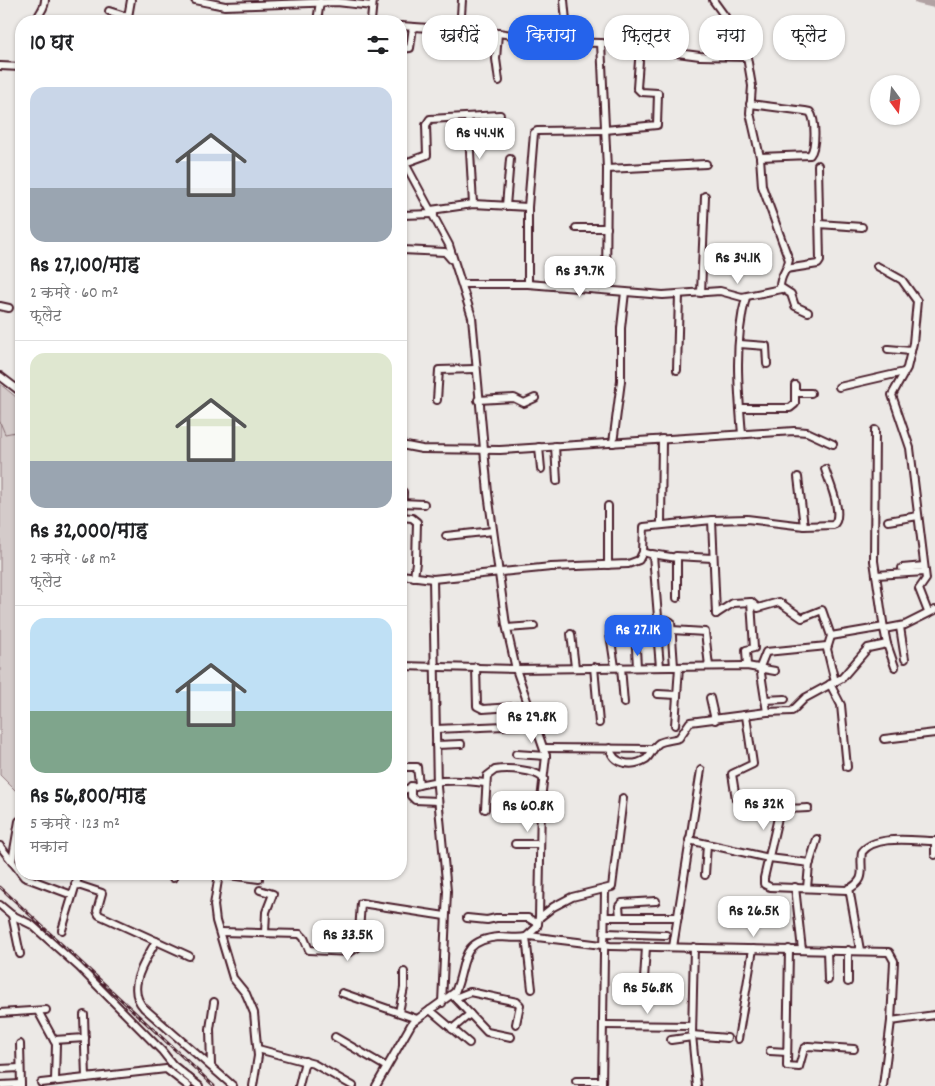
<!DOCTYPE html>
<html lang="hi">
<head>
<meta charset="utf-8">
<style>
	:root { --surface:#fff; --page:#f6f6f6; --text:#202124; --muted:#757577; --line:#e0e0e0; --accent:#2563eb }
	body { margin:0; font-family:Dekko,"Playpen Sans Deva",sans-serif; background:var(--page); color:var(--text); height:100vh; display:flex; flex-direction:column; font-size:19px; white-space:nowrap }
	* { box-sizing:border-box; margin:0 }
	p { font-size:16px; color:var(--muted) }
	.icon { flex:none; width:28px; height:28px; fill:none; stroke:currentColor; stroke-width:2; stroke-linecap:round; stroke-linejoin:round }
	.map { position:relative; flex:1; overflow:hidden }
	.sheet { position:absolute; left:15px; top:15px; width:392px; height:865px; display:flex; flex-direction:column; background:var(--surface); border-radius:20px; box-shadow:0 1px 4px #0004 }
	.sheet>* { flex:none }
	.top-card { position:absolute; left:422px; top:15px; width:438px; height:45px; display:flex; gap:10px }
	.needle { width:32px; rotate:165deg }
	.buttons { position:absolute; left:870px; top:75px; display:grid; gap:10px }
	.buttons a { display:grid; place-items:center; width:50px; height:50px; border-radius:50%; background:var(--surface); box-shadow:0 1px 4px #0004; font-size:25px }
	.price { position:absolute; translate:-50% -42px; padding:0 11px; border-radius:10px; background:#fff; color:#222; font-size:16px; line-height:32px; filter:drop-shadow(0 1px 2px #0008) }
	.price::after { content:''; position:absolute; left:50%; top:30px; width:15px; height:11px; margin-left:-8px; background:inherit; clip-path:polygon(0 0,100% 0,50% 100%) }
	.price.current { background:var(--accent); color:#fff }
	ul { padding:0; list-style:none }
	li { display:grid; align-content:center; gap:10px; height:265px; padding:0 15px }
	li+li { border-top:1px solid var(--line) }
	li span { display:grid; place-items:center; height:155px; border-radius:15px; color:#555 }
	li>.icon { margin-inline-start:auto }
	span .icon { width:90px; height:90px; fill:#fffc; stroke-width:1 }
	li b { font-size:21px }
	h2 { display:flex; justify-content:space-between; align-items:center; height:60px; padding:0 15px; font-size:21px }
	.pill { padding:0 18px; border-radius:20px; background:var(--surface); box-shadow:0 1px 4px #0004; font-size:18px; line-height:45px }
	.pill.current { background:var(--accent); color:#fff }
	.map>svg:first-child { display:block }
</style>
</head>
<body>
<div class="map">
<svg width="935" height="1086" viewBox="0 0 935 1086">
	<rect width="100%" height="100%" fill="#ece9e6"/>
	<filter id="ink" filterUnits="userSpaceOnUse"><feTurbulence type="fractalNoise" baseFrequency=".02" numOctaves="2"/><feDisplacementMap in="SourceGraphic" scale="10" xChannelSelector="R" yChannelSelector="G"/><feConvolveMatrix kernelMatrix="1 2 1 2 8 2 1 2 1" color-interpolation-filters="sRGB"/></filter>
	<g filter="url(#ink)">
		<!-- green -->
		<polygon fill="#d4cbca" stroke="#8f757a" points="0,384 21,401 21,796 0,775"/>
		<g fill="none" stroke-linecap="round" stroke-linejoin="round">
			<!-- stream -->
			<g stroke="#886e73" stroke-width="1">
				<polyline points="0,422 5,434 21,431"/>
				<polyline points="21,441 15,448 21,452"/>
			</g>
			<!-- river -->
			<polyline stroke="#b1a2a3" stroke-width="8" points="918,0 935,4"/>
			<defs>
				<g id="minor">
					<polyline points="195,0 225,6 337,2 372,6"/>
					<polyline points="564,0 568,42"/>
					<path d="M713 0 734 29 747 57 752 86 750 113 760 157 762 186 789 260C787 272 780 274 780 287L791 294 795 306 808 312"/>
					<polyline points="109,11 128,17 131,0"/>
					<path d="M37 21C38 12 45 10 45 0"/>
					<polyline points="317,21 320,2"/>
					<polyline points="371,21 373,0"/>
					<polyline points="656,24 664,50"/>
					<polyline points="401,26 498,33 563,42 601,43 700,56 747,57"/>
					<polyline points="460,31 462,0"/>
					<polyline points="498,33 496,59 499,81"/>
					<polyline points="601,43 607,169 606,290"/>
					<polyline points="401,49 410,48 413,27"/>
					<polyline points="0,66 21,67"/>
					<path d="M750 104 805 111 810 112C816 120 816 148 810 155L760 157"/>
					<polyline points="468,117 473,204"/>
					<polyline points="405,163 427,155 426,125 430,119 500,115"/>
					<polyline points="607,169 706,164"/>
					<polyline points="506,206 510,159"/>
					<polyline points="431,210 473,204 528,207"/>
					<polyline points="401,215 434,214"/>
					<polyline points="819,224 862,227"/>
					<polyline points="576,228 607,228"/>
					<polyline points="402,250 445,252 451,259"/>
					<polyline points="877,266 902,280 917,301 913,343 907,368 892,395 910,448 926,579 919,589 928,612"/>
					<polyline points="786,269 818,264 820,261 818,165"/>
					<polyline points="462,284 528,284 663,295 720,291 742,297 781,289"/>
					<polyline points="528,284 528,207 534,133 537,131 605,130 657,125 658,93 641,92 637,88 640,47"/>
					<polyline points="701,293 705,196"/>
					<polyline points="0,306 9,308"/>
					<polyline points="740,344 766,346 767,364"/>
					<polyline points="888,349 911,351"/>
					<polyline points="677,370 679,294"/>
					<polyline points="0,376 21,392"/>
					<polyline points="839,387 904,372"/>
					<polyline points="795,393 811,393"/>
					<polyline points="437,400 439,370 475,369"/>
					<polyline points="478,400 514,398 524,403 535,398"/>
					<polyline points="740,408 790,408 795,404 795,385"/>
					<polyline points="875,430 874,561 884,629"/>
					<path d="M742 434C738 388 734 342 746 297"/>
					<polyline points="613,443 621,381 621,328 625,292"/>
					<polyline points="401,445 422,449 500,450 794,431 807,432 833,444"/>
					<polyline points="555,446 557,481"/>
					<polyline points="539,447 541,469"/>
					<polyline points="798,477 804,526"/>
					<polyline points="401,503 424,504"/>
					<polyline points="401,517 412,518 417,522 416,562 414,577"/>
					<polyline points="402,517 403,492"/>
					<polyline points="712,520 716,614"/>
					<polyline points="888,521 918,516"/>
					<polyline points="661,524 662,439"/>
					<polyline points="446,536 493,531"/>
					<polyline points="643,552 653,555 658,617 661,621 667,620 671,622 674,667"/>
					<polyline points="652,554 677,558 677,598"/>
					<polyline points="676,556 712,558"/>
					<polyline points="608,565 608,506"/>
					<polyline points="902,568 924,566"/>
					<path d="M401 575 433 579 551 567 628 564 639 560 643 552 644 527 712 520 747 519 804 526 833 525C845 516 829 482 825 469"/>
					<polyline points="876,575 925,572"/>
					<polyline points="433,579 437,787 447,891 442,1003"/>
					<polyline points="716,614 733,603 751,602 758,608 779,602 802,618 822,610 831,636 827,649 835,682"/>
					<polyline points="900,627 905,659"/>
					<polyline points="507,628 534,626"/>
					<polyline points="635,630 637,667"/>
					<polyline points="672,630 705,632 709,666"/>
					<polyline points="571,634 575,667"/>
					<polyline points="610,634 615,667"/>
					<polyline points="831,636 884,627"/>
					<polyline points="658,643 660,667"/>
					<polyline points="887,644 895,667"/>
					<polyline points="827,646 766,652 760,667 767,712 792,711 805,698 842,678 868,648 887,644 884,629 905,625 935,610"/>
					<polyline points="401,666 516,669 747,666 775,671"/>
					<polyline points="747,666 746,650 754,648 751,602"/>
					<polyline points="476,667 477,706 483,709 528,706"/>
					<polyline points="594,667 599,723"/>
					<polyline points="621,667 624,703"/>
					<polyline points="830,684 841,705 847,767"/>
					<polyline points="658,694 677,695"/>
					<polyline points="710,698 715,720"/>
					<polyline points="765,700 785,699"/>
					<path d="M746 716 753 764 732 774 736 799C753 810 788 809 808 808"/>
					<polyline points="675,725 679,667"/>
					<polyline points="436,729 525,725 534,722"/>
					<polyline points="884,739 935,733"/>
					<polyline points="436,745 461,744"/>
					<polyline points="544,748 653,749"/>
					<path d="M610 748C613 765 633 767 646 759 651 755 653 747 659 743 665 740 673 740 679 738L690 722 767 712"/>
					<polyline points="516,754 546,756"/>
					<polyline points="401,767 417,767 419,784"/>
					<polyline points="411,786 411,796 415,800 438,801"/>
					<path d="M401 791C430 779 455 779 485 783"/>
					<path d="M485 809 487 776 495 770C507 768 535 769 544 779"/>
					<path d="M780 809 764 878V884L770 887 847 890C869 879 859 870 862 852 876 834 915 841 935 841"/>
					<polyline points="689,840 769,858 810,863"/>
					<polyline points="935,841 935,855"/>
					<polyline points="515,844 540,844"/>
					<polyline points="0,846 24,877 72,895"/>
					<polyline points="12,862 19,821"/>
					<polyline points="134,874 139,875"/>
					<polyline points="219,874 214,905 216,921 233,978 246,994 254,1013 258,1056 253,1086"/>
					<polyline points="221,874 259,879"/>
					<polyline points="705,875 707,844"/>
					<polyline points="173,878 174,874"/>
					<polyline points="75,884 102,893 97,911 99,915 189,956"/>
					<polyline points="795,887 802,950"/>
					<polyline points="807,888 809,865 817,839"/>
					<polyline points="849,888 860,950"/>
					<polyline points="260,890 273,894 266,912 265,933"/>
					<polyline points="0,905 12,915 20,954"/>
					<polyline points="12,915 32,925 79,967 162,1051 173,1065 199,1086"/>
					<polyline points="606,917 678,917"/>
					<polyline points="620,917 619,906 622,903 656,901"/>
					<polyline points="467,918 487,920 496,918 528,918 538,924"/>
					<polyline points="539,918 553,907 572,897 612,887 623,798"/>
					<polyline points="62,930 79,874"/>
					<polyline points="220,932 300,934 304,938 309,950 350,952 358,947 361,903 445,916"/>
					<polyline points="605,933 666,935"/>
					<polyline points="529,936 610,946 889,952 894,961 891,1021 883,1086"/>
					<polyline points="526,937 532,989"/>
					<path d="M156 941C145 962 125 988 144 1008L233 1086"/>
					<polyline points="673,947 701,770"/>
					<polyline points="694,947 692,1035 697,1086"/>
					<polyline points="789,949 787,1066 799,1067 804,1049 808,1046 854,1049"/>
					<polyline points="827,950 828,980"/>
					<polyline points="848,950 848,982"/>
					<polyline points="342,993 417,1019"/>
					<polyline points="453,996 487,1032 511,1037"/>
					<polyline points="643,996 646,947"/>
					<polyline points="455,998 470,992 517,1002 520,1005 516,1024"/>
					<polyline points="430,1010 469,1043"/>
					<polyline points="38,1011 56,1044 55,1081"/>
					<polyline points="399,1012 404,988 404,972"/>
					<polyline points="0,1013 46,1010"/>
					<polyline points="84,1015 86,1078"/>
					<polyline points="891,1021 935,1015"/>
					<polyline points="604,1025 692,1026"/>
					<polyline points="452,1029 470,1014"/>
					<polyline points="692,1035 727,1038"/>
					<polyline points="335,1037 385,1066"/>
					<polyline points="738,1039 753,949"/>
					<polyline points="54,1040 85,1038"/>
					<polyline points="671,1040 692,1037"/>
					<polyline points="20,1044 21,1086"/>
					<polyline points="258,1049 314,1064 353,1086"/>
					<polyline points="770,1051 787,1052"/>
					<polyline points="211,1066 210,1029 214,1002"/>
					<polyline points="0,1069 20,1068"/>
					<polyline points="576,1081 602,1081"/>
					<polyline points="41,1083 166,1069 188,1086"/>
					<polyline points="0,1085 21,1084"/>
					<polyline points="299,1086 305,1061"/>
					<path d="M376 1086 412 1023 455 992C467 965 458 940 499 937 508 937 517 939 526 937L537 927 539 918 541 800 546 756 516 669 506 625 488 493 472 317 449 245 401 156"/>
					<polyline points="602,1086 605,890"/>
				</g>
			</defs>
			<!-- minor casing -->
			<use href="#minor" stroke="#4a1f2b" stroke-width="10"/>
			<!-- minor -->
			<use href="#minor" stroke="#f6f6f2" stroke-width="6"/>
			<defs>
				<polyline id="rail" points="0,887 214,1086"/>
			</defs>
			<!-- rail casing -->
			<use href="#rail" stroke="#4a1f2b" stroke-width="3"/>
			<!-- rail -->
			<use href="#rail" stroke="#f6f6f2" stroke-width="1" stroke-dasharray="4" stroke-linecap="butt"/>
		</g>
	</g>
</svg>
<div class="buttons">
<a><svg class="needle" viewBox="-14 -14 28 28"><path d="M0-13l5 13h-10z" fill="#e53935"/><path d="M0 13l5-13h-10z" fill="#757577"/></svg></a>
</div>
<b class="price" style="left:480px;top:160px">Rs 44.4K</b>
<b class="price" style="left:738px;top:285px">Rs 34.1K</b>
<b class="price" style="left:580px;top:298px">Rs 39.7K</b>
<b class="price current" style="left:638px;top:657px">Rs 27.1K</b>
<b class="price" style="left:532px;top:744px">Rs 29.8K</b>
<b class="price" style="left:764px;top:831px">Rs 32K</b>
<b class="price" style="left:528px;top:833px">Rs 60.8K</b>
<b class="price" style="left:754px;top:938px">Rs 26.5K</b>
<b class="price" style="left:348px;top:962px">Rs 33.5K</b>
<b class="price" style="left:648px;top:1015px">Rs 56.8K</b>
<div class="top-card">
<a class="pill">खरीदें</a>
<a class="pill current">किराया</a>
<a class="pill">फ़िल्टर</a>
<a class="pill">नया</a>
<a class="pill">फ़्लैट</a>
</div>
<section class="sheet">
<h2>10 घर<svg class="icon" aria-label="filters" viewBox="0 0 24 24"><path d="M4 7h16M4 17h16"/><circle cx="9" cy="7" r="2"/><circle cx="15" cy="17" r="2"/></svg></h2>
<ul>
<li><span style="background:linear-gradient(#c9d6e8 65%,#9aa5b1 0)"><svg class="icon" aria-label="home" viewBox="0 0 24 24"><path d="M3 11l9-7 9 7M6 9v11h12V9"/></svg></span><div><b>Rs 27,100/माह</b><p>2 कमरे · 60 m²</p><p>फ़्लैट</p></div></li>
<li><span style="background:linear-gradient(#dfe7d0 70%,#9aa5b1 0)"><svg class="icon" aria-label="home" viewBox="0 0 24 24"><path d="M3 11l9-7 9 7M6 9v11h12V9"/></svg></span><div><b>Rs 32,000/माह</b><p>2 कमरे · 68 m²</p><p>फ़्लैट</p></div></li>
<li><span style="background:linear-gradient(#bfe0f5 60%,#7fa58c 0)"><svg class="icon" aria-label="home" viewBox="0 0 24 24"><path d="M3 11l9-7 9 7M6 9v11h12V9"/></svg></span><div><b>Rs 56,800/माह</b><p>5 कमरे · 123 m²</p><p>मकान</p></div></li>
</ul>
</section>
</div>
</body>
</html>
